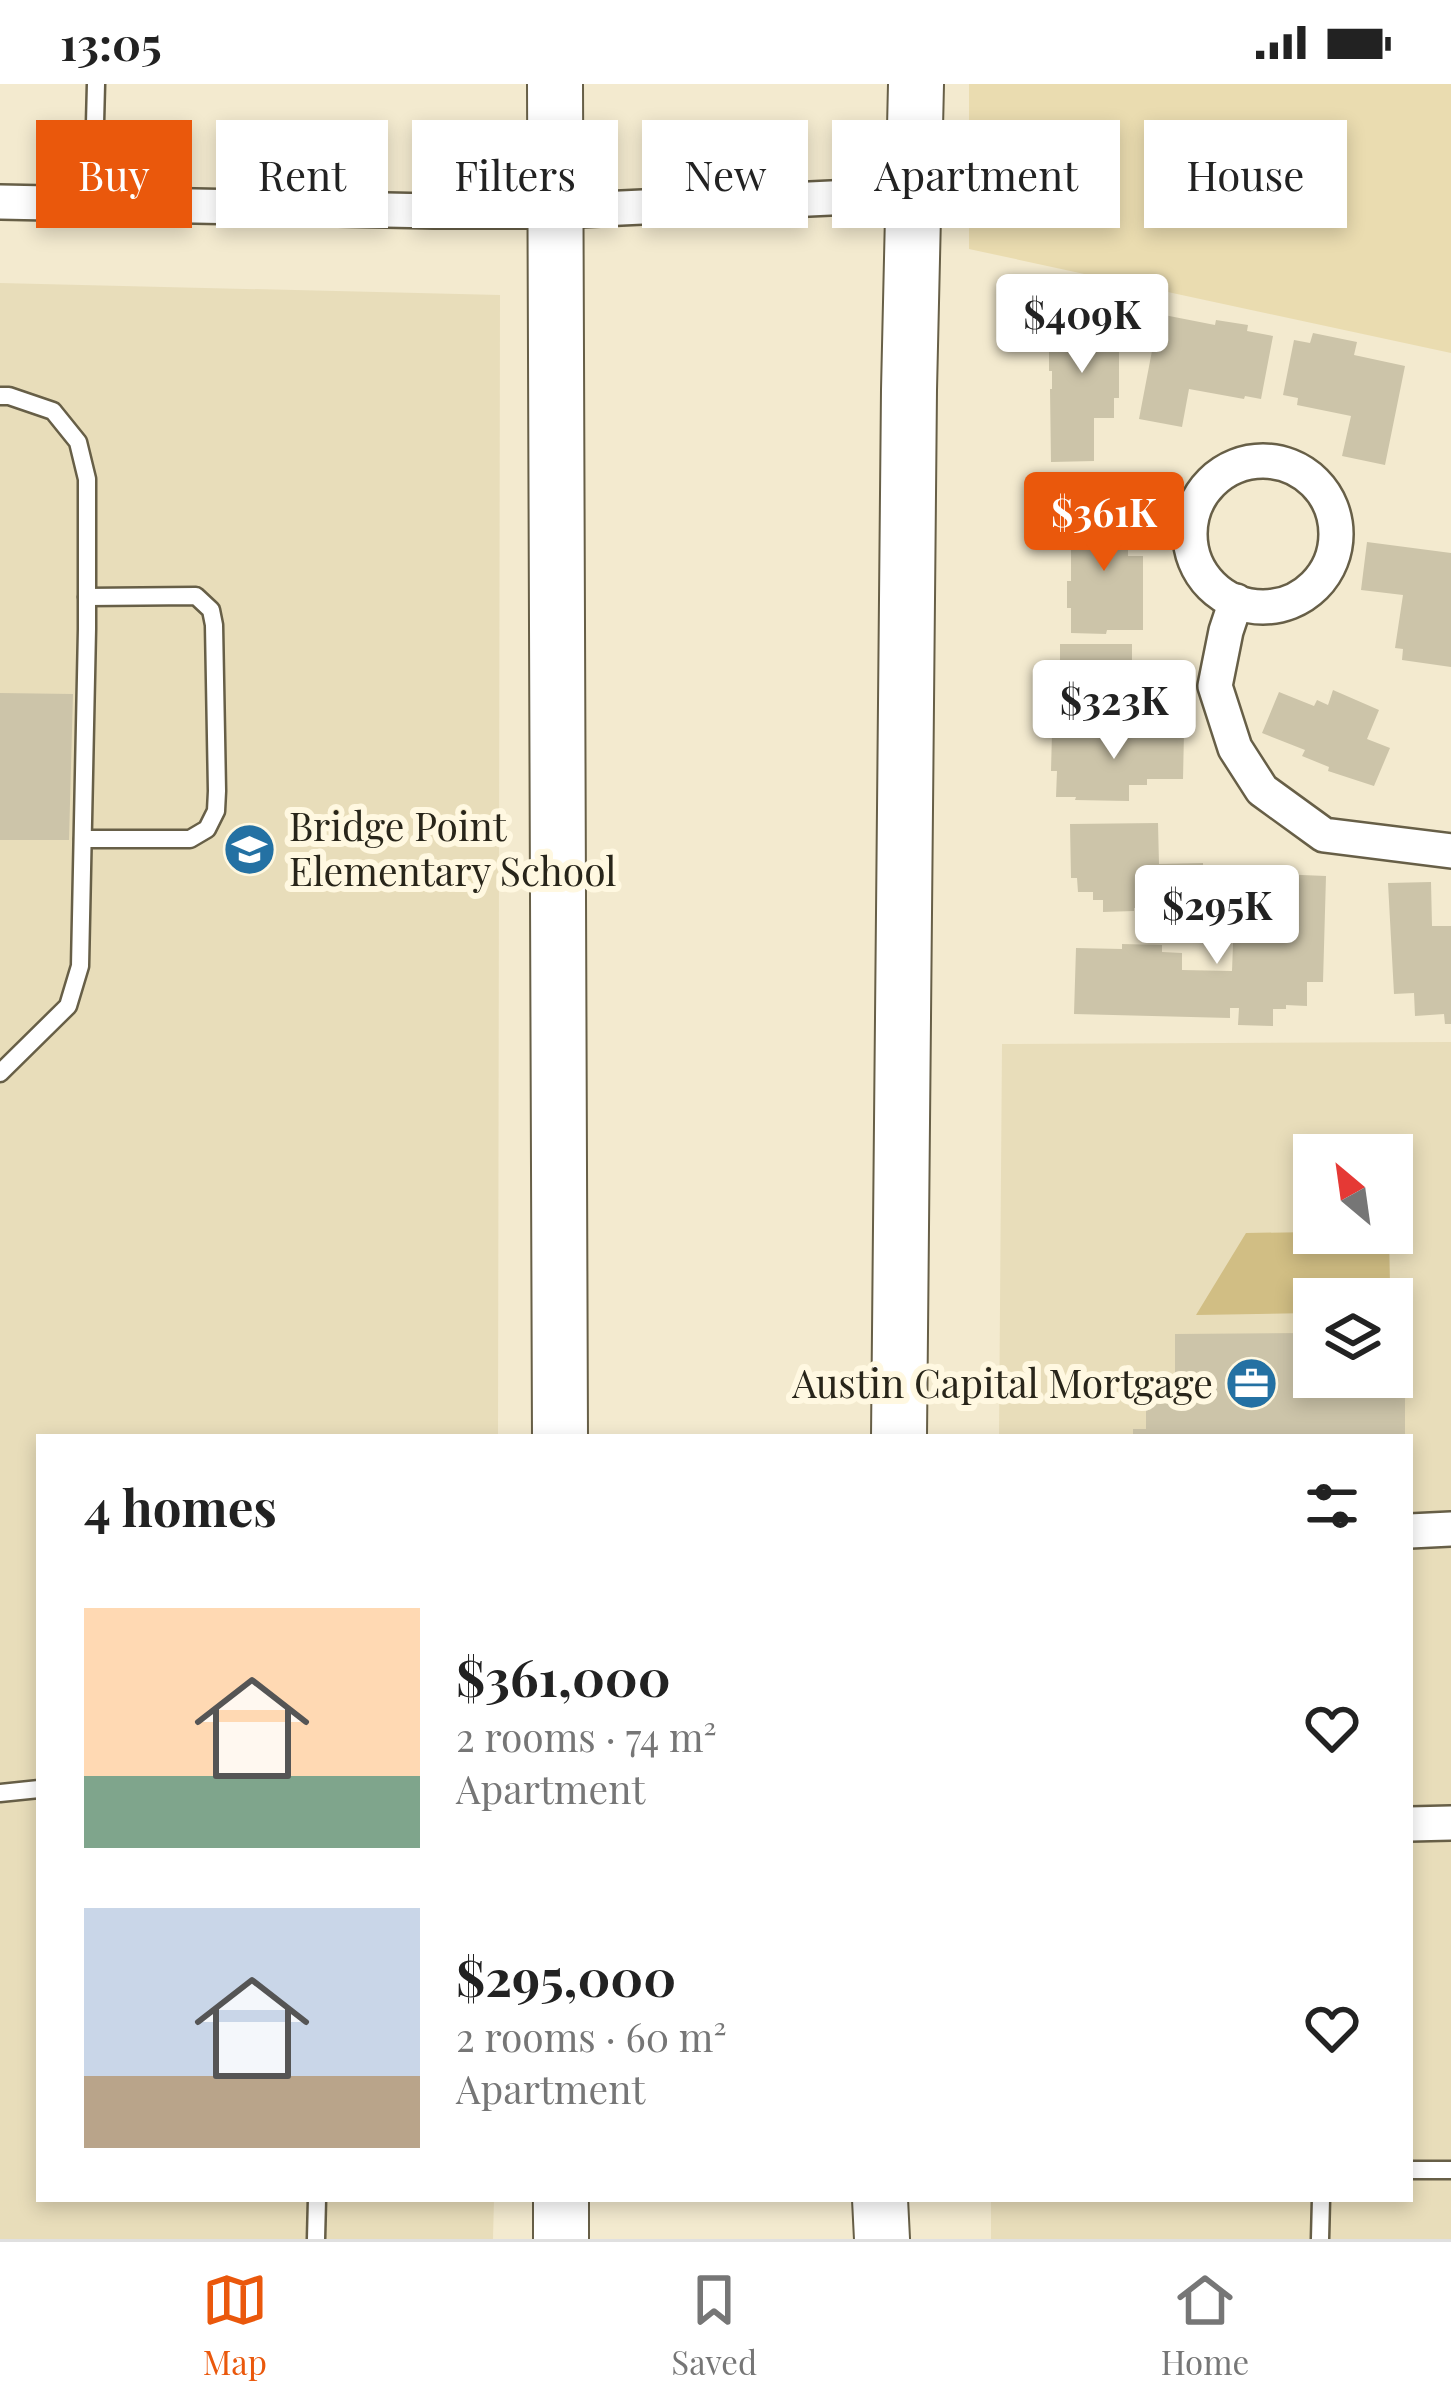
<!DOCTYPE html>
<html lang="en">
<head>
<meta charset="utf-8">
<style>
	:root { --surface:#fff; --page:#f2f2f2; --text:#222; --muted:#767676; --line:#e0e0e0; --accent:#ea580c }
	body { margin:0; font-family:"Playfair Display",serif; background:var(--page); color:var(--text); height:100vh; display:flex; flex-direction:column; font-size:45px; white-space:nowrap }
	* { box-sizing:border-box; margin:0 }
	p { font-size:39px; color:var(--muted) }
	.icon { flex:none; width:66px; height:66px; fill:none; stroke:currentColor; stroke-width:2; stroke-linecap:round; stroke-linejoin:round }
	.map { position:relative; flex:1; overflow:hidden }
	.drawer { position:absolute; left:36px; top:1350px; width:1377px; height:768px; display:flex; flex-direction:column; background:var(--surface); border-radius:0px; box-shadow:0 6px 18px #0003 }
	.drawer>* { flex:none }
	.banner { position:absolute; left:36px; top:36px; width:1380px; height:108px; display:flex; gap:24px }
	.needle { width:78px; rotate:331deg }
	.controls { position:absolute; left:1293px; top:1050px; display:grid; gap:24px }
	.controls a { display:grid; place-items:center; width:120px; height:120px; border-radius:0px; background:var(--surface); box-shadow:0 6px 18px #0003; font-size:60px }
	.price { position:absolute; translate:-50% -102px; padding:0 27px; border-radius:12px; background:#fff; color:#222; font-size:39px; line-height:78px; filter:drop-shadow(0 3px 6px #0008) }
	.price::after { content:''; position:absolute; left:50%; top:72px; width:36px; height:27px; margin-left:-18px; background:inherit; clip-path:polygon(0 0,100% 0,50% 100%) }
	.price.on { background:var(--accent); color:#fff }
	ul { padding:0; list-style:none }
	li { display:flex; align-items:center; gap:36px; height:300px; padding:0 48px }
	li span { display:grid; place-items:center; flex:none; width:336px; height:240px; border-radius:0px; color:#555 }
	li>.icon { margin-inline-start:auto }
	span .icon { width:144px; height:144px; fill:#fffc; stroke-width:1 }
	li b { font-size:51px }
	h2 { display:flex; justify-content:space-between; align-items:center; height:144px; padding:0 48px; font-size:51px }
	.chip { padding:0 42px; border-radius:0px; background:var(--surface); box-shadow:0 6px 18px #0003; font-size:42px; line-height:108px }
	.chip.on { background:var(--accent); color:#fff }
	.status { display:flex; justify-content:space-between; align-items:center; height:84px; padding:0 60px; background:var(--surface); direction:ltr }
	.status svg { height:33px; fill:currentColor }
	.dock { display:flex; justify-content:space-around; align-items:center; height:168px; border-top:3px solid var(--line); background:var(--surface); font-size:33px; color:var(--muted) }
	.dock a { display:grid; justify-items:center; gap:6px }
	.dock .on { color:var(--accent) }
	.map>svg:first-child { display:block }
</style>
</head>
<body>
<div class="status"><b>13:05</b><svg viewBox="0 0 49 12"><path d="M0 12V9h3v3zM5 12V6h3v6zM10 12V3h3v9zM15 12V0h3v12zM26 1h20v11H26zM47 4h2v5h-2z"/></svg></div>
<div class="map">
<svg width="1451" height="2155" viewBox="0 0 1451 2155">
	<rect width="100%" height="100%" fill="#f3eacf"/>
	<!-- built -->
	<g fill="#e8ddba" fill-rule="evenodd">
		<polygon points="0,199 500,211 498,1353 39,1353 39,2115 494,2115 493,2155 0,2155"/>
		<path d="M1451 958V2155H991V2115H1410V1353H999L1002 960ZM1314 1071H1392V1149H1314ZM1314 1215H1392V1293H1314Z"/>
	</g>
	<!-- green -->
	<polygon fill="#eadcb0" points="969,0 1451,0 1451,269 969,165"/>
	<!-- water -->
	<polygon fill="#d1be84" points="1314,1148 1389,1149 1390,1202 1311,1204 1311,1229 1196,1231 1246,1149"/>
	<!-- building -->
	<g fill="#ccc4a9">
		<polygon points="1119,221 1119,314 1114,314 1114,334 1094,334 1094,377 1051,378 1050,305 1052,305 1052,287 1049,287 1049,222"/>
		<polygon points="1159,230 1215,241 1216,236 1248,241 1247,247 1273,252 1261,315 1245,312 1244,315 1189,305 1182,343 1139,335"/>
		<polygon points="1313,249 1357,258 1354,271 1405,282 1385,381 1342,372 1351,332 1297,321 1298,314 1283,311 1294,256 1310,259"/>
		<polygon points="1077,416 1120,417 1119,454 1128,454 1128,472 1143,472 1143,546 1107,546 1106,550 1071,549 1071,524 1067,524 1067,497 1071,497 1071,465 1076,465"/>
		<polygon points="1367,458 1451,469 1451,583 1402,576 1403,565 1395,564 1403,511 1361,506"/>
		<polygon points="1060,560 1132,560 1132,577 1148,576 1149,584 1186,584 1185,629 1101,632 1101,637 1077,636 1076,631 1053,631 1053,594 1060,593"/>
		<polygon points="1333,606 1379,626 1367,655 1390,664 1374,702 1328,687 1329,683 1302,672 1305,666 1262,649 1279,608 1314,622 1317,616 1328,621"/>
		<polygon points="0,609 73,610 69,756 0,756"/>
		<polygon points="1074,646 1184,648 1183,695 1147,695 1147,701 1129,701 1129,717 1075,716 1076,713 1056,713 1057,687 1051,687 1052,649 1074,649"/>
		<polygon points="1158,739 1159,780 1203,779 1204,823 1134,824 1134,827 1103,828 1103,816 1093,816 1093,808 1078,808 1077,794 1071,794 1070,740"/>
		<polygon points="1278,790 1326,792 1323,898 1307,898 1307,922 1286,921 1286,925 1273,925 1273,942 1238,941 1239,924 1230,924 1230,934 1074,930 1076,864 1122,865 1122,860 1162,861 1162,868 1182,869 1182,886 1232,887 1234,834 1276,832"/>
		<polygon points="1431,798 1432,842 1451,842 1451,940 1445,940 1444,930 1415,932 1414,909 1394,910 1388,799"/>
		<polygon points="1314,1249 1314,1293 1392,1293 1392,1249 1405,1249 1405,1353 1133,1353 1133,1345 1146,1345 1146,1313 1175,1314 1175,1250"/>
	</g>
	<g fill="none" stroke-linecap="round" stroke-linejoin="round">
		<defs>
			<g id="service">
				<polyline points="93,118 96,0"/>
				<polyline points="0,312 9,312 53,327 78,358 87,395 87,545 80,882 68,922 0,989"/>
				<polyline points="83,755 190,755 207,745 216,727 217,707 214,541 211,526 196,512 87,513"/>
				<polyline points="0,1709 39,1705"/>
				<polyline points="1410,2086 1451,2086"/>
				<polyline points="316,2155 317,2115"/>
				<polyline points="1320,2155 1321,2115"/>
			</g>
			<g id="minor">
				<polyline points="0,118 434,127 558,127 915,110"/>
				<circle cx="1263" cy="450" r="73"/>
				<polyline points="1236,517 1226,547 1215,602 1235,664 1262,706 1324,751 1451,767"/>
				<polyline points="1410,1447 1451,1445"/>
				<polyline points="1410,1740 1451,1739"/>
			</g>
			<g id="trunk">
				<polyline points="555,0 560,1353"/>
				<polyline points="899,1353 909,306 916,0"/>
				<polyline points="561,2115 561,2155"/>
				<polyline points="880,2115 882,2155"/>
			</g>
		</defs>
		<!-- service casing -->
		<use href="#service" stroke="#675f47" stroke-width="21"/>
		<!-- minor casing -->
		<use href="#minor" stroke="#675f47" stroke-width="38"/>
		<!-- trunk casing -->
		<use href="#trunk" stroke="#675f47" stroke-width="58"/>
		<!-- service -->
		<use href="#service" stroke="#fff" stroke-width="16"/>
		<!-- minor -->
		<use href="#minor" stroke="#fff" stroke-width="33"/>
		<!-- trunk -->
		<use href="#trunk" stroke="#fff" stroke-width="54"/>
	</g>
	<!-- icons -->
	<defs>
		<symbol id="school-disc" viewBox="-11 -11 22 22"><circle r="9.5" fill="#2471a3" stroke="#fff8e1"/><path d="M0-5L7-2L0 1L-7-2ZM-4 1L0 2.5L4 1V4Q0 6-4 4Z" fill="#fff"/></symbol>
		<symbol id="office-disc" viewBox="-11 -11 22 22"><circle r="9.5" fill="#2471a3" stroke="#fff8e1"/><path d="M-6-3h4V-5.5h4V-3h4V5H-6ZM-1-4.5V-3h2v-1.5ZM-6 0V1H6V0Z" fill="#fff"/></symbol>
	</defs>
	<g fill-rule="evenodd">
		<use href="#school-disc" x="220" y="736" width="59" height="59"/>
		<use href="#office-disc" x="1222" y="1270" width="59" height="59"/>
	</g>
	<g text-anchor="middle" stroke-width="12" stroke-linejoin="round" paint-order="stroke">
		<!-- poi labels -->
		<g font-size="39" fill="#28251a" stroke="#fff8e1" text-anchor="start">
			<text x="289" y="757">Bridge Point<tspan x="289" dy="45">Elementary School</tspan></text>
			<text x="1213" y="1314" text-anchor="end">Austin Capital Mortgage</text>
		</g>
	</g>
</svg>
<div class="controls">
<a><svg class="needle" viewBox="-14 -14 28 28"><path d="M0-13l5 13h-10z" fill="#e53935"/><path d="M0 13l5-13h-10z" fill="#767676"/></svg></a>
<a><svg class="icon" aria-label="layers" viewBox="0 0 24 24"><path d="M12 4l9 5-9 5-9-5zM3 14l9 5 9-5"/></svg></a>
</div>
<b class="price" style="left:1082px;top:292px">$409K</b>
<b class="price on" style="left:1104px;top:490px">$361K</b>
<b class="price" style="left:1114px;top:678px">$323K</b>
<b class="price" style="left:1217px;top:883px">$295K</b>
<div class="banner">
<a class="chip on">Buy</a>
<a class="chip">Rent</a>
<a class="chip">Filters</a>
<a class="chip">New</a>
<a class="chip">Apartment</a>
<a class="chip">House</a>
</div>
<section class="drawer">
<h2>4 homes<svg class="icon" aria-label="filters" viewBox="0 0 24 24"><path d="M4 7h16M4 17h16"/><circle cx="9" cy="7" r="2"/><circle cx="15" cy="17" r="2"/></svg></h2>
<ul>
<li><span style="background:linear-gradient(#ffd9b3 70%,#7fa58c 0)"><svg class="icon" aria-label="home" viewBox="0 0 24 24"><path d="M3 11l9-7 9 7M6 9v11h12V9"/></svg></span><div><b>$361,000</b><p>2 rooms · 74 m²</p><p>Apartment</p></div><svg class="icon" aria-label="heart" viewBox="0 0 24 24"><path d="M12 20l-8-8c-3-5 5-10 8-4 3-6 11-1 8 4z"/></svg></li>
<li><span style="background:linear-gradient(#c9d6e8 70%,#b9a48a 0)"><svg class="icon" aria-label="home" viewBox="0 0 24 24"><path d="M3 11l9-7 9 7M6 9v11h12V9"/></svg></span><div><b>$295,000</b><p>2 rooms · 60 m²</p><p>Apartment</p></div><svg class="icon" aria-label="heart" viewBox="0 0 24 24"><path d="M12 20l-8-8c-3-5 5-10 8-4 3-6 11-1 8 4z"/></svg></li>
</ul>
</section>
</div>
<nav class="dock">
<a class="on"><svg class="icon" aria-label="map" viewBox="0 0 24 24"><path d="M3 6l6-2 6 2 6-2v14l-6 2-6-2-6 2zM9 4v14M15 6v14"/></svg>Map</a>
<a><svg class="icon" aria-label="saved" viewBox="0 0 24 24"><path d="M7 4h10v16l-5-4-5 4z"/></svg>Saved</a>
<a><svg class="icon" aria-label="home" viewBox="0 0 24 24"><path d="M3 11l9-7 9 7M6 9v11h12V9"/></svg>Home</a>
</nav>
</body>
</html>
